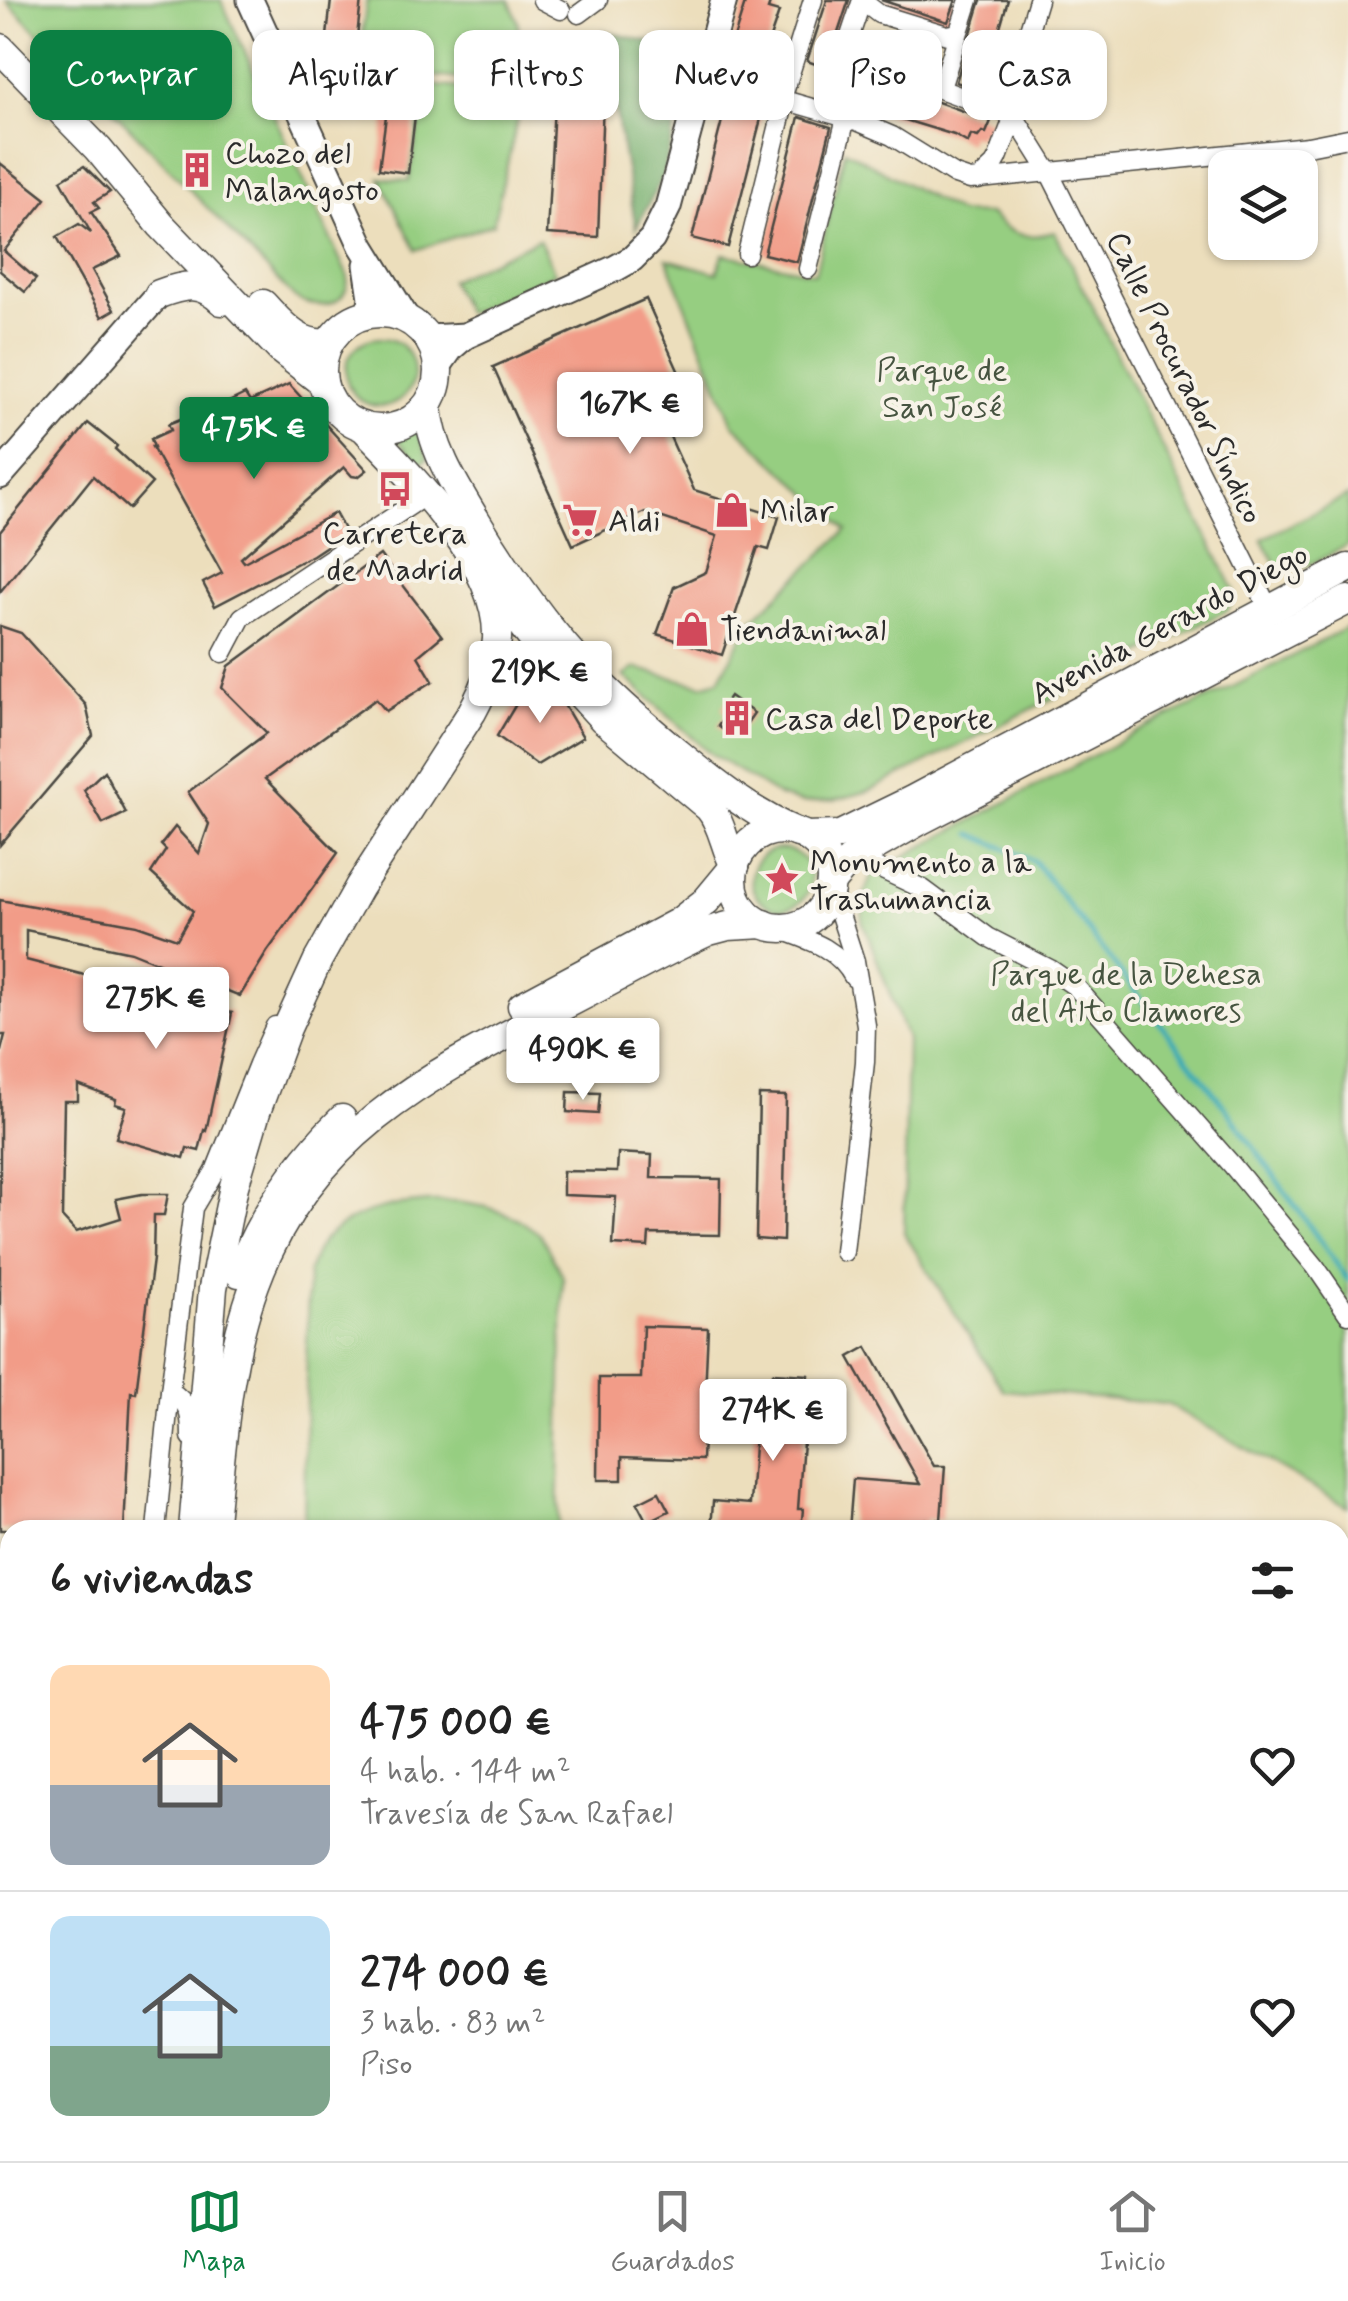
<!DOCTYPE html>
<html lang="es">
<head>
<meta charset="utf-8">
<style>
	:root { --surface:#fff; --page:#f6f6f6; --text:#222; --muted:#767676; --line:#e0e0e0; --accent:#0b8043 }
	body { margin:0; font-family:Mynerve,sans-serif; background:var(--page); color:var(--text); height:100vh; display:flex; flex-direction:column; font-size:38px; white-space:nowrap }
	* { box-sizing:border-box; margin:0 }
	p { font-size:32px; color:var(--muted) }
	.icon { flex:none; width:55px; height:55px; fill:none; stroke:currentColor; stroke-width:2; stroke-linecap:round; stroke-linejoin:round }
	.map { position:relative; flex:1; overflow:hidden }
	.drawer { position:absolute; left:0px; top:1520px; width:1350px; height:642px; display:flex; flex-direction:column; background:var(--surface); border-radius:30px 30px 0 0; box-shadow:0 2px 8px #0004 }
	.drawer>* { flex:none }
	.top-card { position:absolute; left:30px; top:30px; width:1290px; height:90px; display:flex; gap:20px }
	.controls { position:absolute; left:1208px; top:150px; display:grid; gap:20px }
	.controls a { display:grid; place-items:center; width:110px; height:110px; border-radius:20px; background:var(--surface); box-shadow:0 2px 8px #0004; font-size:50px }
	.price { position:absolute; translate:-50% -85px; padding:0 22px; border-radius:10px; background:#fff; color:#222; font-size:32px; line-height:65px; filter:drop-shadow(0 2px 5px #0008) }
	.price::after { content:''; position:absolute; left:50%; top:60px; width:30px; height:22px; margin-left:-15px; background:inherit; clip-path:polygon(0 0,100% 0,50% 100%) }
	.price.on { background:var(--accent); color:#fff }
	ul { padding:0; list-style:none }
	li { display:flex; align-items:center; gap:30px; height:250px; padding:0 50px }
	li+li { border-top:2px solid var(--line) }
	li span { display:grid; place-items:center; flex:none; width:280px; height:200px; border-radius:20px; color:#555 }
	li>.icon { margin-inline-start:auto }
	span .icon { width:120px; height:120px; fill:#fffc; stroke-width:1 }
	li b { font-size:42px }
	h2 { display:flex; justify-content:space-between; align-items:center; height:120px; padding:0 50px; font-size:42px }
	.tag { padding:0 35px; border-radius:20px; background:var(--surface); box-shadow:0 2px 8px #0004; font-size:35px; line-height:90px }
	.tag.on { background:var(--accent); color:#fff }
	.menu { display:flex; justify-content:space-around; align-items:center; height:140px; border-top:2px solid var(--line); background:var(--surface); font-size:28px; color:var(--muted) }
	.menu a { display:grid; justify-items:center; gap:5px }
	.menu .on { color:var(--accent) }
	.map>svg:first-child { display:block }
</style>
</head>
<body>
<div class="map">
<svg width="1348" height="2161" viewBox="0 0 1348 2161">
	<rect width="100%" height="100%" fill="#f7f3e8"/>
	<filter id="ink" filterUnits="userSpaceOnUse"><feTurbulence type="fractalNoise" baseFrequency=".01" numOctaves="2"/><feDisplacementMap in="SourceGraphic" scale="20" xChannelSelector="R" yChannelSelector="G"/><feConvolveMatrix kernelMatrix="1 2 1 2 8 2 1 2 1" color-interpolation-filters="sRGB"/></filter>
	<filter id="wash" filterUnits="userSpaceOnUse"><feTurbulence type="fractalNoise" baseFrequency=".0048" numOctaves="4" result="noise"/><feDisplacementMap in="SourceGraphic" scale="40" xChannelSelector="R" yChannelSelector="G"/><feGaussianBlur stdDeviation="2.25" result="paint"/><feColorMatrix in="noise" values="0 0 0 0 0 0 0 0 0 0 0 0 0 0 0 0 0 1.4 0 .05"/><feComposite in="paint" operator="in"/></filter>
	<g filter="url(#wash)">
		<rect width="100%" height="100%" fill="#ecdebc"/>
		<!-- green -->
		<g fill="#96ce81" stroke="#607c56" stroke-width="2.5">
			<path d="M6 0H221L348 277C348 308 316 311 295 298Z"/>
			<polygon points="367,0 509,0 518,21 522,85 423,75 426,56 407,53 409,41 362,34"/>
			<polygon points="426,85 524,93 493,224 416,250 380,178 409,181"/>
			<path d="M845 150 959 213 989 214C1012 236 1024 240 1055 232L1234 590V598L1228 610 869 791 836 800 803 803 779 796 710 753 624 676 635 668 702 685 719 680 750 622 847 530 733 424 667 259 717 273 723 254 815 273Z"/>
			<polygon points="539,239 555,273 466,314 450,280"/>
			<circle cx="380" cy="372" r="34"/>
			<polygon points="417,429 428,459 419,464 396,438"/>
			<path d="M1348 496V545C1326 556 1304 572 1279 569L1262 539Z"/>
			<polygon points="1348,627 1348,1507 1167,1404 1003,1390 904,1233 907,1039 862,920 865,891 872,874 1150,725 1225,691"/>
			<circle cx="781" cy="879" r="30"/>
			<path d="M427 1202H457L487 1207 517 1218 540 1234 563 1277 558 1530H304L308 1272C312 1263 315 1250 322 1242 349 1212 389 1205 427 1202Z"/>
			<polygon points="1348,1769 1348,2161 1346,2161 1340,2150 1340,1772"/>
		</g>
		<!-- forest -->
		<polygon fill="#78b16f" stroke="#526e4d" stroke-width="2.5" points="602,31 694,52 663,176 636,228"/>
		<g fill="none" stroke-linecap="round" stroke-linejoin="round">
			<!-- stream -->
			<polyline stroke="#39aab5" stroke-width="5" points="972,834 1034,861 1225,1107 1348,1280"/>
		</g>
		<g id="blocks">
			<!-- building -->
			<g fill="#f29c88">
				<polygon points="331,0 361,0 357,37 407,44 406,57 422,59 408,173 379,169 392,70 353,65 353,58 334,55 336,37 327,36"/>
				<polygon points="746,0 771,0 768,9 779,12 767,47 784,52 774,84 724,70"/>
				<polygon points="827,0 849,0 832,51 832,57 840,67 991,121 986,133 982,132 978,137 971,135 968,143 954,135 836,99 838,89 833,87 838,72 807,61"/>
				<polygon points="881,0 956,0 948,22"/>
				<polygon points="981,0 1008,0 981,91 956,82"/>
				<polygon points="556,68 604,72 598,237 547,234"/>
				<polygon points="728,97 764,107 728,247 692,238"/>
				<polygon points="799,117 831,127 797,262 764,254"/>
				<polygon points="0,163 46,199 4,251 36,279 25,292 0,271"/>
				<polygon points="84,166 110,192 94,202 99,208 91,212 121,256 92,270 114,310 102,317 57,237 79,224 91,233 61,180"/>
				<polygon points="646,299 694,406 662,419 694,490 779,517 769,550 758,547 722,655 657,634 674,587 706,572 717,536 645,512 573,545 493,367"/>
				<polygon points="289,384 367,470 358,477 352,476 344,467 241,558 244,562 335,513 346,533 313,555 215,606 203,583 222,573 152,447 154,447 151,439 171,430 168,424 210,407 212,410 245,394 250,402"/>
				<polygon points="88,423 117,446 115,449 152,483 129,509 93,476 0,592 0,532"/>
				<polygon points="380,555 442,636 418,656 433,681 386,711 376,699 265,779 338,853 267,952 240,996 131,952 26,930 26,960 232,1013 206,1131 204,1130 199,1151 187,1148 184,1158 116,1138 126,1107 115,1104 116,1099 78,1085 78,1101 64,1101 62,1217 76,1232 121,1218 116,1199 142,1194 168,1194 164,1215 154,1215 153,1259 136,1393 131,1392 124,1530 0,1530 0,1055 5,1035 0,1035 0,900 137,925 177,939 193,911 151,873 166,850 161,845 175,827 199,853 209,824 188,792 267,733 222,688 229,666"/>
				<polygon points="0,626 21,633 86,705 93,736 0,845"/>
				<polygon points="525,689 552,689 560,698 583,737 537,765 497,736"/>
				<polygon points="730,696 754,713 745,726 739,723 730,735 718,726 727,713 721,709"/>
				<polygon points="104,771 126,813 103,824 84,790"/>
				<polygon points="568,1092 600,1093 598,1114 567,1112"/>
				<polygon points="759,1095 786,1096 783,1241 756,1239"/>
				<polygon points="618,1153 652,1155 651,1178 721,1179 720,1235 649,1234 648,1247 613,1245 616,1197 563,1195 563,1171 617,1172"/>
				<polygon points="643,1326 708,1328 702,1460 622,1457 622,1480 598,1480 599,1378 641,1378"/>
				<polygon points="867,1347 934,1466 945,1466 941,1520 926,1519 925,1530 849,1530 853,1479 920,1484 849,1357"/>
				<polygon points="773,1373 808,1375 798,1509 803,1509 801,1530 711,1530 713,1501 750,1504 757,1402 771,1403"/>
				<polygon points="659,1492 669,1511 647,1522 637,1503"/>
			</g>
		</g>
	</g>
	<g filter="url(#ink)">
		<use href="#blocks" fill-opacity="0" stroke="#484641" stroke-width="2.5"/>
		<g fill="none" stroke-linecap="round" stroke-linejoin="round">
			<defs>
				<g id="street">
					<polyline points="542,0 561,10"/>
					<polyline points="862,0 844,54 1014,116"/>
					<polyline points="862,1 879,14 947,35 958,33"/>
					<polyline points="579,14 598,0"/>
					<polyline points="704,77 857,121 892,136 955,175 970,180 1308,146 1348,138"/>
					<polyline points="941,88 969,0"/>
					<polyline points="782,99 813,0"/>
					<polyline points="1014,116 1049,172 1269,609"/>
					<polyline points="978,180 994,165 998,158 1014,116 1015,76 1038,0"/>
					<polyline points="747,254 785,100"/>
					<polyline points="808,269 846,118"/>
					<polyline points="223,653 242,617 426,495"/>
					<polyline points="874,866 923,889 988,937 1050,969 1076,987 1232,1165 1315,1266 1348,1314"/>
					<polyline points="831,887 855,961 866,1025 865,1062 844,1252"/>
					<path d="M773 927C805 939 837 946 854 978"/>
					<path d="M170 1391C190 1403 191 1416 191 1437"/>
					<polyline points="156,1530 170,1391 193,1208 215,1171 258,1064 275,1026"/>
					<polyline points="0,1712 10,1717"/>
					<polyline points="0,1926 10,1904"/>
					<polyline points="215,2152 216,2161"/>
				</g>
				<g id="secondary">
					<polyline points="250,0 362,246 407,319"/>
					<polyline points="367,265 372,298 369,314"/>
					<polyline points="428,338 465,336"/>
					<polyline points="439,365 451,348 465,336 616,268 632,259 652,239 668,207 724,0"/>
					<polyline points="0,476 159,294"/>
				</g>
				<g id="primary">
					<polyline points="0,48 98,149 161,225 282,351 323,383"/>
					<path d="M159 294C185 284 201 281 222 301"/>
					<path d="M263 304C282 324 299 347 329 343"/>
					<circle cx="380" cy="371" r="58"/>
					<path d="M428 406C430 445 454 484 474 517 504 567 538 617 577 660 606 692 639 720 672 748 711 781 751 813 798 833"/>
					<path d="M494 589 549 660 603 719 709 808C723 824 724 847 735 866"/>
					<circle cx="782" cy="879" r="49"/>
					<polyline points="806,836 840,835 912,800 1348,568"/>
					<polyline points="831,882 849,861 921,820 1348,600"/>
					<polyline points="522,1006 679,922 706,901 735,866"/>
					<path d="M239 1273C262 1215 297 1163 342 1119"/>
					<path d="M193 1530 213 1288 234 1186 256 1112 287 1028 318 960 359 887 472 712C484 690 495 665 497 639 500 564 413 478 363 427"/>
					<path d="M213 1530C222 1448 226 1362 255 1284 311 1133 427 1076 561 1007 610 982 659 954 709 931L728 926 764 924"/>
					<polyline points="256,2152 258,2161"/>
				</g>
			</defs>
			<!-- street casing -->
			<use href="#street" stroke="#484641" stroke-width="21"/>
			<!-- secondary casing -->
			<use href="#secondary" stroke="#484641" stroke-width="29"/>
			<!-- primary casing -->
			<use href="#primary" stroke="#484641" stroke-width="31"/>
			<!-- street -->
			<use href="#street" stroke="#fff" stroke-width="18"/>
			<!-- secondary -->
			<use href="#secondary" stroke="#fff" stroke-width="25"/>
			<!-- primary -->
			<use href="#primary" stroke="#fff" stroke-width="28"/>
		</g>
	</g>
	<!-- icons -->
	<defs>
		<symbol id="building-bare" viewBox="-9 -9 18 18"><path d="M-4-6H4V6H1V3H-1V6H-4ZM-2.5-4.3h1.7v1.8h-1.7ZM.8-4.3h1.7v1.8H.8ZM-2.5-1h1.7V.8h-1.7ZM.8-1h1.7V.8H.8Z" fill="#d1495b" stroke="#f7f3e8" stroke-width="2.5" paint-order="stroke"/></symbol>
		<symbol id="bus-bare" viewBox="-9 -9 18 18"><path d="M-5-6H5V4H4V6H2V4H-2V6H-4V4H-5ZM-3.5-4V0h7V-4ZM-3.5 1.2v1.5H-2V1.2ZM2 1.2v1.5H3.5V1.2Z" fill="#d1495b" stroke="#f7f3e8" stroke-width="2.5" paint-order="stroke"/></symbol>
		<symbol id="shop-bare" viewBox="-9 -9 18 18"><path d="M-5-2.5h2.3a2.7 3.5 0 0 1 5.4 0H5L5.5 6h-11ZM-1.5-2.5h3a1.5 2.3 0 0 0-3 0Z" fill="#d1495b" stroke="#f7f3e8" stroke-width="2.5" paint-order="stroke"/></symbol>
		<symbol id="supermarket-bare" viewBox="-9 -9 18 18"><path d="M-6-5.5h2.5l.6 2H6L4.5 2H-2.5L-4.4-4H-6ZM-1.5 3.2a1.3 1.3 0 1 0 .1 0ZM3 3.2a1.3 1.3 0 1 0 .1 0Z" fill="#d1495b" stroke="#f7f3e8" stroke-width="2.5" paint-order="stroke"/></symbol>
		<symbol id="sight-bare" viewBox="-9 -9 18 18"><path d="M0-6L1.8-2.2L6-1.7L2.9 1.2L3.7 5.4L0 3.3L-3.7 5.4L-2.9 1.2L-6-1.7L-1.8-2.2Z" fill="#d1495b" stroke="#f7f3e8" stroke-width="2.5" paint-order="stroke"/></symbol>
	</defs>
	<g fill-rule="evenodd">
		<use href="#building-bare" x="172" y="145" width="50" height="50"/>
		<use href="#bus-bare" x="370" y="464" width="50" height="50"/>
		<use href="#shop-bare" x="707" y="485" width="50" height="50"/>
		<use href="#supermarket-bare" x="555" y="495" width="50" height="50"/>
		<use href="#shop-bare" x="667" y="604" width="50" height="50"/>
		<use href="#building-bare" x="712" y="693" width="50" height="50"/>
		<use href="#sight-bare" x="757" y="854" width="50" height="50"/>
	</g>
	<g text-anchor="middle" stroke-width="8" stroke-linejoin="round" paint-order="stroke">
		<!-- poi labels -->
		<g font-size="32" fill="#2b2b2b" stroke="#f7f3e8" text-anchor="start">
			<text x="225" y="163">Chozo del<tspan x="225" dy="37">Malangosto</tspan></text>
			<text x="760" y="521">Milar</text>
			<text x="608" y="531">Aldi</text>
			<text x="395" y="543" text-anchor="middle">Carretera<tspan x="395" dy="37">de Madrid</tspan></text>
			<text x="720" y="640">Tiendanimal</text>
			<text x="765" y="729">Casa del Deporte</text>
			<text x="810" y="872">Monumento a la<tspan x="810" dy="37">Trashumancia</tspan></text>
		</g>
		<!-- park labels -->
		<g font-size="32" fill="#465440" stroke="#f7f3e8">
			<text x="942" y="380">Parque de<tspan x="942" dy="37">San José</tspan></text>
			<text x="1126" y="984">Parque de la Dehesa<tspan x="1126" dy="37">del Alto Clamores</tspan></text>
		</g>
		<!-- street labels -->
		<g font-size="32" fill="#2b2b2b" stroke="#f7f3e8">
			<text transform="translate(1186 377) rotate(64)" y="11">Calle Procurador Síndico</text>
			<text transform="translate(1169 623) rotate(-28)" y="11">Avenida Gerardo Diego</text>
		</g>
	</g>
</svg>
<div class="controls">
<a><svg class="icon" aria-label="layers" viewBox="0 0 24 24"><path d="M12 4l9 5-9 5-9-5zM3 14l9 5 9-5"/></svg></a>
</div>
<b class="price" style="left:630px;top:457px">167K €</b>
<b class="price on" style="left:254px;top:482px">475K €</b>
<b class="price" style="left:540px;top:726px">219K €</b>
<b class="price" style="left:156px;top:1052px">275K €</b>
<b class="price" style="left:583px;top:1103px">490K €</b>
<b class="price" style="left:773px;top:1464px">274K €</b>
<div class="top-card">
<a class="tag on">Comprar</a>
<a class="tag">Alquilar</a>
<a class="tag">Filtros</a>
<a class="tag">Nuevo</a>
<a class="tag">Piso</a>
<a class="tag">Casa</a>
</div>
<section class="drawer">
<h2>6 viviendas<svg class="icon" aria-label="filters" viewBox="0 0 24 24"><path d="M4 7h16M4 17h16"/><circle cx="9" cy="7" r="2"/><circle cx="15" cy="17" r="2"/></svg></h2>
<ul>
<li><span style="background:linear-gradient(#ffd9b3 60%,#9aa5b1 0)"><svg class="icon" aria-label="home" viewBox="0 0 24 24"><path d="M3 11l9-7 9 7M6 9v11h12V9"/></svg></span><div><b>475 000 €</b><p>4 hab. · 144 m²</p><p>Travesía de San Rafael</p></div><svg class="icon" aria-label="heart" viewBox="0 0 24 24"><path d="M12 20l-8-8c-3-5 5-10 8-4 3-6 11-1 8 4z"/></svg></li>
<li><span style="background:linear-gradient(#bfe0f5 65%,#7fa58c 0)"><svg class="icon" aria-label="home" viewBox="0 0 24 24"><path d="M3 11l9-7 9 7M6 9v11h12V9"/></svg></span><div><b>274 000 €</b><p>3 hab. · 83 m²</p><p>Piso</p></div><svg class="icon" aria-label="heart" viewBox="0 0 24 24"><path d="M12 20l-8-8c-3-5 5-10 8-4 3-6 11-1 8 4z"/></svg></li>
</ul>
</section>
</div>
<nav class="menu">
<a class="on"><svg class="icon" aria-label="map" viewBox="0 0 24 24"><path d="M3 6l6-2 6 2 6-2v14l-6 2-6-2-6 2zM9 4v14M15 6v14"/></svg>Mapa</a>
<a><svg class="icon" aria-label="saved" viewBox="0 0 24 24"><path d="M7 4h10v16l-5-4-5 4z"/></svg>Guardados</a>
<a><svg class="icon" aria-label="home" viewBox="0 0 24 24"><path d="M3 11l9-7 9 7M6 9v11h12V9"/></svg>Inicio</a>
</nav>
</body>
</html>
